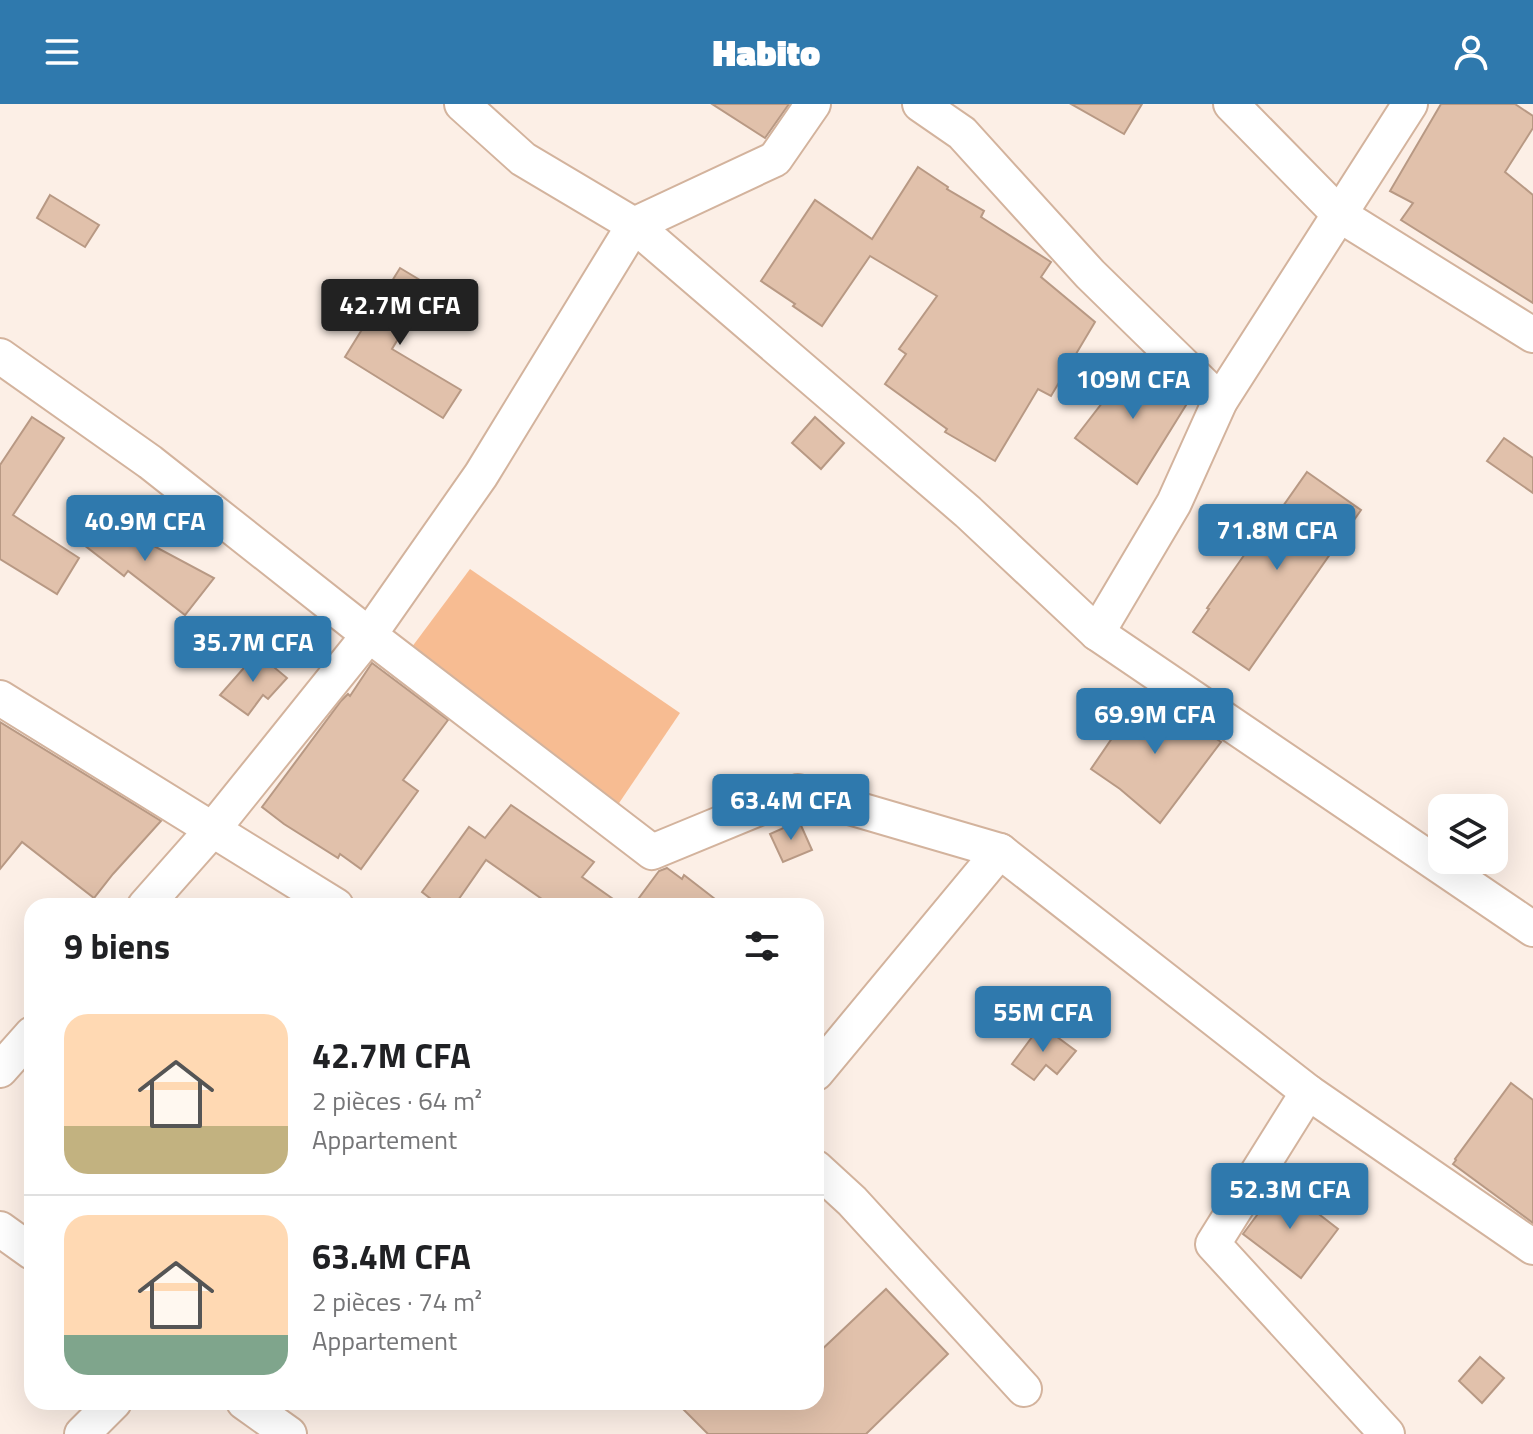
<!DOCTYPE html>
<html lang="fr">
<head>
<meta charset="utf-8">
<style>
	:root { --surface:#fff; --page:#f6f6f6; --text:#202124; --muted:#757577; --line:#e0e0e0; --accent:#2f79ad }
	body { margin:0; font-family:"Titillium Web",sans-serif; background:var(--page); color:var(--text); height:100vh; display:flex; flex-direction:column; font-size:30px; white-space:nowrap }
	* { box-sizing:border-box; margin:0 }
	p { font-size:26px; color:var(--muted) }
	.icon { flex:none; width:44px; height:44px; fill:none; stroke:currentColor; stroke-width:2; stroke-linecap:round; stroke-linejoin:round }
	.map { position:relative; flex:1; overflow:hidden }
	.drawer { position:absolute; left:24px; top:794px; width:800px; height:512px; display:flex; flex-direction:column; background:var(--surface); border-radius:24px; box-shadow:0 8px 32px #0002 }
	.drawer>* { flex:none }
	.fabs { position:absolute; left:1428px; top:690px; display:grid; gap:16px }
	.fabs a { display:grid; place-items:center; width:80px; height:80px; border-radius:16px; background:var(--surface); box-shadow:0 8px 32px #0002; font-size:40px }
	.price { position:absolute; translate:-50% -68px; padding:0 18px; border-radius:8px; background:var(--accent); color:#fff; font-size:26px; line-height:52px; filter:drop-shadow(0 2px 4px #0008) }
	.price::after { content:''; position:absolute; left:50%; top:48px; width:24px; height:18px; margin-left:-12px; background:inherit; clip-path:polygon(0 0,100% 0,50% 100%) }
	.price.current { background:#222; color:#fff }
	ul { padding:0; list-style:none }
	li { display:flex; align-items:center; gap:24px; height:200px; padding:0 40px }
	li+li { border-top:2px solid var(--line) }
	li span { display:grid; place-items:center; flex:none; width:224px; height:160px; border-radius:24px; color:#555 }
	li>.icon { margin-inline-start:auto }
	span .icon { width:96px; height:96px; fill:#fffc; stroke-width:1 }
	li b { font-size:34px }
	h2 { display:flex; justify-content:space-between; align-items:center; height:96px; padding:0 40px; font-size:34px }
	header { display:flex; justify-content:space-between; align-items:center; height:104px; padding:0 40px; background:var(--accent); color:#fff; font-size:36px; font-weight:800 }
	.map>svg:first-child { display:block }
</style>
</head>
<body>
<header><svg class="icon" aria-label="menu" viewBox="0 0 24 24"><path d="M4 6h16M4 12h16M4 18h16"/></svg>Habito<svg class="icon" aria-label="person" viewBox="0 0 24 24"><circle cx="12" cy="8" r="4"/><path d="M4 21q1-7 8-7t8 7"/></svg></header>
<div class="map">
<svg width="1533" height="1330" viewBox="0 0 1533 1330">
	<rect width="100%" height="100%" fill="#fcefe6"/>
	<!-- green -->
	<polygon fill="#f7bc92" points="470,465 680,609 613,708 400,559"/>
	<!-- building -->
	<g fill="#e1c1ab" stroke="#b89984" stroke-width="2">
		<polygon points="712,0 789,0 765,34"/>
		<polygon points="1071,0 1142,0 1124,30"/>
		<polygon points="1441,0 1515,0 1533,12 1533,24 1505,68 1533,91 1533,199 1401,116 1413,99 1390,87"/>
		<polygon points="918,63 948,83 947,85 984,107 981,113 1051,158 1041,173 1095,218 1051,292 1038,285 995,357 945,328 947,325 885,280 906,250 899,245 937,192 870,152 822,222 793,202 795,200 761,177 815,96 872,135"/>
		<polygon points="50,91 99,121 85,143 37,114"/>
		<polygon points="400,164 430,182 392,245 461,286 443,314 345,253"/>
		<polygon points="1137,254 1188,298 1137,380 1075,334"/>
		<polygon points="32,313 64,334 13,411 79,454 57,490 0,455 0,361"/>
		<polygon points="815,313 844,339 821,365 792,339"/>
		<polygon points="1504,334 1533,354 1533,389 1487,357"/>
		<polygon points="1307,368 1361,406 1249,566 1193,528 1209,505 1207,504 1247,447 1250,449"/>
		<polygon points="92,409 214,474 185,511 128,467 124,472 75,434"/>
		<polygon points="257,549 287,574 268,595 263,591 248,611 220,591"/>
		<polygon points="372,559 448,616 403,676 418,687 361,765 340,750 338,754 284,720 262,703 341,597 348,590 350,592"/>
		<polygon points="1145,586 1221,638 1160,719 1120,685 1091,665"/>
		<polygon points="0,618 161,717 113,770 94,794 22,738 0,765"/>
		<polygon points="511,701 594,758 582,773 623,802 552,802 486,756 454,802 440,802 422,788 469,723 485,734"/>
		<polygon points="799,717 812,746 783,758 770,730"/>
		<polygon points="667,764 682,775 684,771 724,802 633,802 659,767"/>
		<polygon points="1041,921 1076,947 1057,970 1046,961 1034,976 1012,960"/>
		<polygon points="1511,979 1533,996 1533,1119 1453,1060 1456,1056 1455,1055"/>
		<polygon points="1280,1080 1338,1125 1301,1174 1243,1130"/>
		<polygon points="886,1185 948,1250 866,1330 708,1330 676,1298 816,1298 816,1251"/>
		<polygon points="1480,1253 1504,1274 1482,1299 1459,1277"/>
	</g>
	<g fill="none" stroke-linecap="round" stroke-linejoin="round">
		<defs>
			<g id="minor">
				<polyline points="462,0 523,55 634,121 968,408 1097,529 1533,825"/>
				<polyline points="920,0 962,29 1090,170 1220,297"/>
				<polyline points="1231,0 1340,111 1533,231"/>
				<polyline points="0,252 150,358 369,531 652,748 798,688 1000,747 1308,988 1213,1140 1387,1330"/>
				<polyline points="1097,529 1174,399 1220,297 1410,0"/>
				<polyline points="0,594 336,802"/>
				<polyline points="145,802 213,725 369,531 481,371 634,121 775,55 813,0"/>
				<polyline points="0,966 32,930"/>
				<polyline points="816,969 1000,747"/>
				<polyline points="1308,988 1533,1143"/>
				<polyline points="816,1064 852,1097 1024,1285"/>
				<polyline points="0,1125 32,1148"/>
				<polyline points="244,1298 289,1330"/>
				<polyline points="82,1330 114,1298"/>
			</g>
		</defs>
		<!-- minor casing -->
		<use href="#minor" stroke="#d3b39d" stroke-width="38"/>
		<!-- minor -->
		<use href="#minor" stroke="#fff" stroke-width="34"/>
	</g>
</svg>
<div class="fabs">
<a><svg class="icon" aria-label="layers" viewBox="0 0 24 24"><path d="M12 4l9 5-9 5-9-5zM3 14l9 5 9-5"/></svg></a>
</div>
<b class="price current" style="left:400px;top:243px">42.7M CFA</b>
<b class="price" style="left:1133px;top:317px">109M CFA</b>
<b class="price" style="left:145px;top:459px">40.9M CFA</b>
<b class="price" style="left:1277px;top:468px">71.8M CFA</b>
<b class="price" style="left:253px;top:580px">35.7M CFA</b>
<b class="price" style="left:1155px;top:652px">69.9M CFA</b>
<b class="price" style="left:791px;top:738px">63.4M CFA</b>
<b class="price" style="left:1043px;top:950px">55M CFA</b>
<b class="price" style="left:1290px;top:1127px">52.3M CFA</b>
<section class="drawer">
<h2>9 biens<svg class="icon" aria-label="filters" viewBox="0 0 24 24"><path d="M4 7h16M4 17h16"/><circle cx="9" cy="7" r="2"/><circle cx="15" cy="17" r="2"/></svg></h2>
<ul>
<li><span style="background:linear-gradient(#ffd9b3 70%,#c2b280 0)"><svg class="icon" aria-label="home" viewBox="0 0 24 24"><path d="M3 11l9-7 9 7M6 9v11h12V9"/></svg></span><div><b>42.7M CFA</b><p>2 pièces · 64 m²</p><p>Appartement</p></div></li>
<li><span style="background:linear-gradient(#ffd9b3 75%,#7fa58c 0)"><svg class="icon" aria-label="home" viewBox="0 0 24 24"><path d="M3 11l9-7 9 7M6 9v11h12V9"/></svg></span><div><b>63.4M CFA</b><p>2 pièces · 74 m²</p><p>Appartement</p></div></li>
</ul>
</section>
</div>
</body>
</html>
